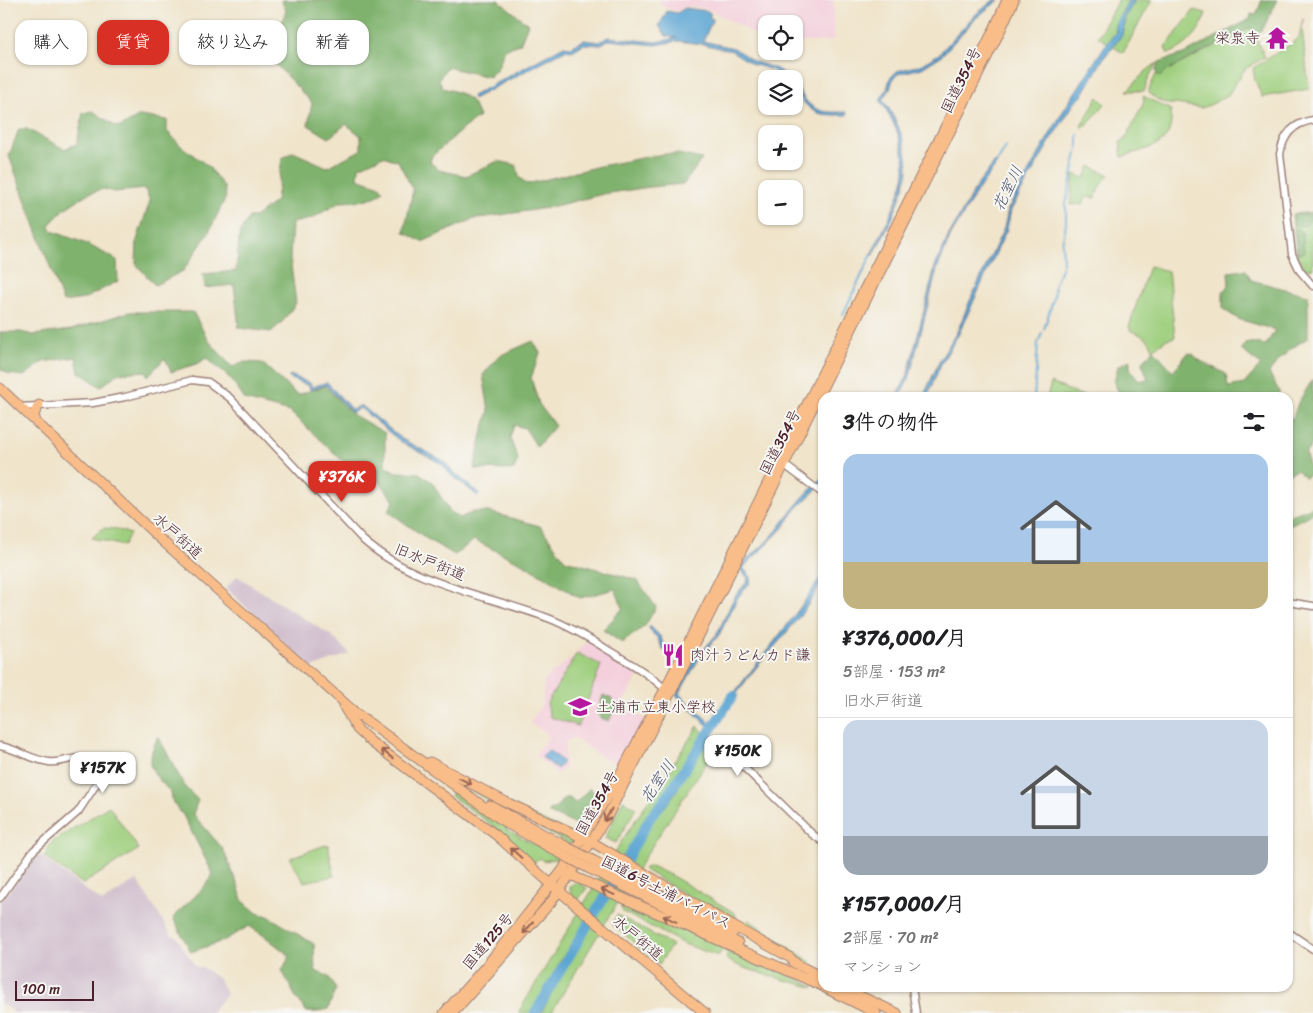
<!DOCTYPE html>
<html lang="ja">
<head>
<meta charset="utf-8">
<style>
	:root { --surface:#fff; --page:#f6f6f6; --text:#202124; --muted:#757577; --line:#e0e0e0; --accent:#d93025 }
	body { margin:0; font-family:Sriracha,"Klee One",sans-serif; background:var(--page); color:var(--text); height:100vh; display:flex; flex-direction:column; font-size:19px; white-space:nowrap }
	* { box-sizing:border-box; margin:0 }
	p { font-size:16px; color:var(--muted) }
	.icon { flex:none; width:28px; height:28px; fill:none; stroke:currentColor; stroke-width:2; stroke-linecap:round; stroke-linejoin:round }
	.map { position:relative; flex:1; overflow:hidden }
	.side { position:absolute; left:818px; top:392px; width:475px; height:600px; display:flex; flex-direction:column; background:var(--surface); border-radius:15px; box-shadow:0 1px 4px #0004 }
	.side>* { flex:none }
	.banner { position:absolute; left:15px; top:20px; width:475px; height:45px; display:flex; gap:10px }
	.fabs { position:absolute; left:758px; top:15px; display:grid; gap:10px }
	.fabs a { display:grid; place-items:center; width:45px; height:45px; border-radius:10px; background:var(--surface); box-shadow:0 1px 4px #0004; font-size:25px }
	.scale { position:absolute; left:15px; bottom:12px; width:79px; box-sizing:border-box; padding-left:5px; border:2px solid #4a1f2b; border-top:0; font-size:14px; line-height:18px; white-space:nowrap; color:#4a1f2b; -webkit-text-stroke:4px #f6f6f2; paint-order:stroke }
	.price { position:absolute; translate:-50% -42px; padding:0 11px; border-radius:10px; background:#fff; color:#222; font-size:16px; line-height:32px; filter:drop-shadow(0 1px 2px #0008) }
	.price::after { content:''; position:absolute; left:50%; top:30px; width:15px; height:11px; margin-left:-8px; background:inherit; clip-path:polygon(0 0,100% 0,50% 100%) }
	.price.selected { background:var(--accent); color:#fff }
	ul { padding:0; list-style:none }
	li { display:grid; align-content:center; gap:10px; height:265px; padding:0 25px }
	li+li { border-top:1px solid var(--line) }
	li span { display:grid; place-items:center; height:155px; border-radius:15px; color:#555 }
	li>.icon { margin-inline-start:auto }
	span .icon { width:90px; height:90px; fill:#fffc; stroke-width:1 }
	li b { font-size:21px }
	h2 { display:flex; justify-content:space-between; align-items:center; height:60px; padding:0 25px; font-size:21px }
	.pill { padding:0 18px; border-radius:15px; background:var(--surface); box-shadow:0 1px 4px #0004; font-size:18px; line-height:45px }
	.pill.selected { background:var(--accent); color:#fff }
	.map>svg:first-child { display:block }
</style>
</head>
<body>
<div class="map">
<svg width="1313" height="1013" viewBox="0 0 1313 1013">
	<rect width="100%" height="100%" fill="#f6f6f2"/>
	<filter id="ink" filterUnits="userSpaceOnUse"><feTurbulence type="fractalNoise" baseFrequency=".02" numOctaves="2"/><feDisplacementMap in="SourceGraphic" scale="10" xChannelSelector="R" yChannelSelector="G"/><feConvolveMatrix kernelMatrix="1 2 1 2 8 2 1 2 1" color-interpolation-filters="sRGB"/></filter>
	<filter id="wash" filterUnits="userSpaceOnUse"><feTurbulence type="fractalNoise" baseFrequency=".0096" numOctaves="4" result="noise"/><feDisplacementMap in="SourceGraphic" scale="20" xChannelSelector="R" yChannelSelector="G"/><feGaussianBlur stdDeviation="1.12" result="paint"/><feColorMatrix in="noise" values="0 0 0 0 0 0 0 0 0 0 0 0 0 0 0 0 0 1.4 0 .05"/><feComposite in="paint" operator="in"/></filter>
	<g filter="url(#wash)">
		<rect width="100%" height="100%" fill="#f0e4ca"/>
		<!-- built -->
		<g fill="#f4cfdc">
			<polygon points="658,0 834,0 833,40 823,42 794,42 794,24 766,24 766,40 708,9 685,6 677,11 668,9"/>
			<polygon points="588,642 640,673 620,708 645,719 621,766 605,759 573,737 565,743 565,768 557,774 535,755 549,737 546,733 530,723 543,702 543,690 545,680 552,673 571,659 580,648"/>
		</g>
		<!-- industrial -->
		<g fill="#d0bdcc">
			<polygon points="237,576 332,636 348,652 349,654 311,668 226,588"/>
			<polygon points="38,854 102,902 137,880 172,936 176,936 195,966 205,969 219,979 226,995 210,1013 15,1013 0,1003 0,900 2,900 14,885"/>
		</g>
		<!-- green -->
		<g fill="#9fcf7e" stroke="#747754">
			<polygon points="1118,0 1129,0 1115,25 1116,32 1108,43 1098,37"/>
			<polygon points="1135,0 1152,0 1123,53 1112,46 1123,31 1125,17"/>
			<path d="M1194 10 1206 13C1201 32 1186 48 1168 54L1165 48Z"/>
			<polygon points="1303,19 1302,28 1309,89 1262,97 1255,80 1253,68 1294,42 1299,37"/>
			<path d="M1251 27 1265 57 1245 69 1228 95 1210 105 1201 108 1176 104C1165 106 1156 99 1148 92L1156 74 1160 77 1166 71Z"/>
			<polygon points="1157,63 1149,77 1144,91 1127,91 1145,72"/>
			<path d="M1143 96 1171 110C1174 148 1152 146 1122 157L1120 142 1125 140 1144 102Z"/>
			<polygon points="1098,97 1105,104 1084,128 1081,126"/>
			<polygon points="1090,166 1109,175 1101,184 1095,198 1086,197 1083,204 1070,205 1074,174 1085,178"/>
			<polygon points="1313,212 1313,268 1305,269 1297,256 1292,214"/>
			<path d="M1149 266 1168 271 1175 337 1167 339 1153 349C1150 339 1141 334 1131 331L1129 327Z"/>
			<polygon points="1051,383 1086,397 1047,397"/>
			<polygon points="103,528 117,529 130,534 123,546 92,538"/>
			<polygon points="577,653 601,665 578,726 550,717 547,703"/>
			<polygon points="698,726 704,733 677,773 675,781 659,800 645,821 631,844 631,849 627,856 603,894 602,898 600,898 561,960 531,1013 518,1013 621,842"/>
			<path d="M711 738 718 745 648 852 551 1013H541L560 979 568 961 572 958 576 947 618 881C618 875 623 870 624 865L629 861 645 836 653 818 665 807 676 792 687 770Z"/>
			<polygon points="473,788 576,836 572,845 569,844 487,800 471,790"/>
			<polygon points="453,791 506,826 506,829 562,859 553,859 544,861 539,858 534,863 492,825 450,795"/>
			<polygon points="623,800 636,808 616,843 605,838"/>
			<polygon points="109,806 139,849 83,884 44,857 52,842"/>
			<polygon points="328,844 334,876 304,882 290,858"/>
			<polygon points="651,866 674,877 735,913 737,921 744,924 749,920 811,962 810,964 735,924 643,869"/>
			<path d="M578 882 587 888 578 900C573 896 568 892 571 885Z"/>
			<path d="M622 902 815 987 814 988C799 983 732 968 726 958L728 953 722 950 719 955H715L684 944 623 912 621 907Z"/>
			<polygon points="617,915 672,945 659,964 612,924"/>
		</g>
		<!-- forest -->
		<g fill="#7fb26d" stroke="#64684c">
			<path d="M281 0H326L330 2 333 0H498L528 24 520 44 505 49 497 69 489 77 447 67 439 79 443 88C465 94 471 96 479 117L465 127 432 156 430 162 439 170 466 176 498 161 516 165 519 177 527 184 600 166 663 154H678L702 159 684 184 650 187 603 194 547 208 474 219 422 242 404 232 413 190 398 161 383 156 359 167 358 178 380 186 383 191 377 196 360 201 340 202 311 219 292 223 290 258 296 303 283 321 271 332 239 328 234 285 205 288 203 274 236 271 240 232 249 217H255L276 201 282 158 293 152 327 167 361 150V136L346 124 329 138 308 125 312 103 268 56 286 11Z"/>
			<path d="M1262 0H1277L1263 29 1255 35 1251 27 1166 71 1160 77C1153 72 1157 68 1159 62L1186 53 1250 19 1251 14 1256 15Z"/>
			<polygon points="93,111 115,126 120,127 140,116 167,120 167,131 181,146 208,166 224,187 226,197 208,234 183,271 155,285 136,264 137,240 150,201 145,189 115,192 103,189 87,194 66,208 49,225 52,231 87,244 117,260 118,281 84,299 63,302 9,156 19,129 27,129 64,149 77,144 83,113"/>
			<polygon points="1312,214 1312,217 1307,225 1293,226 1293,215"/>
			<polygon points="1294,229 1299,229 1302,232 1304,252 1298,255"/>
			<path d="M1246 270 1251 280 1308 295V338C1292 347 1279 358 1269 373L1279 391V397L1139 398 1119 393 1114 382 1118 366 1130 360V368L1139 381 1148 379 1142 363 1153 349 1173 371 1188 353 1193 354 1199 360 1226 374 1228 387 1244 384 1261 365 1241 350 1247 342 1266 345 1275 330 1238 319 1223 309V291L1229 285 1228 272Z"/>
			<polygon points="129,312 193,312 208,340 232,367 244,362 262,363 297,395 325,386 352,414 385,433 385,466 396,472 419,473 432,482 450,512 460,518 473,512 489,512 540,526 565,560 637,580 656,607 645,626 622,643 603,630 623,608 615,589 580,598 525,565 474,540 455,555 430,541 388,511 394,501 375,475 352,468 344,462 290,412 245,400 231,379 206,358 199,363 171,372 165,358 148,376 146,371 118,373 101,387 79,372 76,357 43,362 24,376 9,374 0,369 0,332 21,332 33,335 71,330"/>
			<polygon points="533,341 540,353 531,378 539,404 555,426 537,447 525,428 514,425 510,438 518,459 514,470 474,469 483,430 489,411 483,375 499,356"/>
			<polygon points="1313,379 1313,444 1305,454 1312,471 1305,478 1297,470 1288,474 1288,419 1293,418 1298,403"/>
			<polygon points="1313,507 1313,513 1288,526 1288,516"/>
			<polygon points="603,695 612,699 612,702 616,705 609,721 601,718 597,714"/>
			<path d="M158 736 185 787 198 800 193 814 223 849 239 888 242 900 257 913 268 916 314 944 315 971 328 976 336 989 328 1009 317 1012H307L296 998 282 970 290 956 263 935 249 926 223 941 191 952 173 918C186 903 204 891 213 874L183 815 173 803 171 793 156 776 150 765 152 751Z"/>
			<polygon points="590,788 593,792 602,789 589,817 582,827 549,813 551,809 555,809 564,798 570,798 575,803"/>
		</g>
		<!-- water -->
		<g fill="#5ba5d3" stroke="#52627f">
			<path d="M994 0H999L977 17 941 56 922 68 898 74 893 79 890 89 883 100C896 117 908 146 908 169 908 174 906 179 904 184L905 185 892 219 873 256 871 254C881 236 906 187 905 168 904 144 894 120 880 100L887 89 890 78 897 71 920 65 939 54 975 15Z"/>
			<polygon points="1129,0 1135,0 1125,17 1122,35 1103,59 1082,96 1074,104 1052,138 1011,210 1007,229 959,333 941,364 927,397 923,397 939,362 958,330 968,305 1004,228 1008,209 1062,113 1104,47 1116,32 1115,25"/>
			<polygon points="685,8 708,11 711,14 709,17 713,19 703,41 734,48 753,61 777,69 791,79 786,79 772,70 752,64 732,51 702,44 678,41 656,45 608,40 600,45 584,44 572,51 565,50 473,99 472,96 564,46 571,47 584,40 600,42 608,37 656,42 677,38 666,36 659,26 667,11 677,13"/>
			<path d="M794 83C799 89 802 97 808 103 819 114 833 112 847 112V115C825 115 813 117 800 97 796 93 794 88 794 83Z"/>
			<polygon points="995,162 997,164 978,190 951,235 937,269 909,379 899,397 896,397 907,377 935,267 949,235 976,187"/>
			<polygon points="290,375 310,383 312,387 327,382 352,410 361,405 402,439 444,461 452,471 480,494 478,496 450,474 442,464 401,442 360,408 352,413 326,385 310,390 309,386 289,378"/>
			<path d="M822 479V484L796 509 783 528 743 568 751 577 750 583 738 597 719 635 700 657 679 694 709 722 707 725 676 695 693 663 663 650 657 637 652 633 649 628 650 626 660 636 665 647 676 651 694 661 717 634 735 596 747 582 748 578 741 571 740 567 742 564C755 553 771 539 781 525 795 506 804 495 822 479Z"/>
			<path d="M822 575C823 595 770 651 756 668 745 681 736 695 726 709L724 707C756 662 793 622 822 575Z"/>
			<polygon points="548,750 563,762 557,769 542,757"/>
		</g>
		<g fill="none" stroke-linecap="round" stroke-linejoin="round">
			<!-- stream -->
			<g stroke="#5ba5d3" stroke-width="2">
				<polyline points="996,164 1006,147"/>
				<polyline points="843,314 872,254"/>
				<polyline points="1044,329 1054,297 1055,284 1063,263 1062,244 1066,224 1066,204 1078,148 1078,135"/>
				<polyline points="1034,398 1038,343 1042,333"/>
				<polyline points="706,722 713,729"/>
			</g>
			<!-- river -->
			<polyline stroke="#5ba5d3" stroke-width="10" points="535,1013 613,883 650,818 665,799 733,696"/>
		</g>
	</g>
	<g filter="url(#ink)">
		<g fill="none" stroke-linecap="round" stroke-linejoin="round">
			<defs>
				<g id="minor">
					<path d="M1313 120C1294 123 1283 135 1280 154L1292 254 1300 271 1313 286"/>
					<path d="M20 407 93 403 125 397 192 380 208 382 230 398 363 540C413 584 486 595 548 618 569 626 589 638 608 650 630 663 650 674 668 692"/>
					<polyline points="782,463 822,493"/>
					<polyline points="1288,602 1313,606"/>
					<polyline points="719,743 812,834 822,841"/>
					<path d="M0 746C17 749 32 760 49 762 62 764 76 754 88 760 94 763 97 770 99 776L97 783 78 812 33 851 0 898"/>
					<polyline points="1288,932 1313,949"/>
					<polyline points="912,988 916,1013"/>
				</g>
				<g id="highway">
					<polyline points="0,388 158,537 357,714 506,823 565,856"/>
					<polyline points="36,422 34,414 39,405"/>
					<polyline points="344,707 357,729 371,742 496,835 552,885 705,1013"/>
					<polyline points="430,762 506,802 592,842 733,926 789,957 799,966"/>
					<polyline points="490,805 569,848"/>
					<polyline points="594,861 733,933"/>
					<polyline points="590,869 738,943"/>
					<polyline points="566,873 811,981"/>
					<polyline points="794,963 822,977"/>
					<polyline points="807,979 822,986"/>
					<polyline points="825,988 876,1013"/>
					<polyline points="843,988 897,1013"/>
					<polyline points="444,1013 486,966 562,871 615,784 665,689 995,27 1007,0"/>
					<polyline points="453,1013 551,902 570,875 608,815 673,688 1001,29 1014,0"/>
				</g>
			</defs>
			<!-- minor casing -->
			<use href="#minor" stroke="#9d827a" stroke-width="9"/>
			<!-- highway casing -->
			<use href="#highway" stroke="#9d827a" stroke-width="11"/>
			<!-- minor -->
			<use href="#minor" stroke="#fff" stroke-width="6"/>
			<!-- highway -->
			<use href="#highway" stroke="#f9bd89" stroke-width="9"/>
			<defs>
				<g id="highway-bridge">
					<polyline points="569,848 594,861"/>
					<polyline points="565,856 590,869"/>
				</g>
			</defs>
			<!-- highway-bridge casing -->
			<use href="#highway-bridge" stroke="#9d827a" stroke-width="11" stroke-linecap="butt"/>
			<!-- highway-bridge -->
			<use href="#highway-bridge" stroke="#f9bd89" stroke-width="9"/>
		</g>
		<!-- one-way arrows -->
		<defs><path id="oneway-shaft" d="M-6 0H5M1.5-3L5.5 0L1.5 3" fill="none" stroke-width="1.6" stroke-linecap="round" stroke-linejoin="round" transform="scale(1.25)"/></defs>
		<g stroke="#965">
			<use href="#oneway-shaft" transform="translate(387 754) rotate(-142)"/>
			<use href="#oneway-shaft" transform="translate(465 781) rotate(26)"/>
			<use href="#oneway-shaft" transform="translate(608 815) rotate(119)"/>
			<use href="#oneway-shaft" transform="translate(516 853) rotate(-138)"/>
			<use href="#oneway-shaft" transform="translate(608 892) rotate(-156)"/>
			<use href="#oneway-shaft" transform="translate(670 919) rotate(-156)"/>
			<use href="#oneway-shaft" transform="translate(528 928) rotate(130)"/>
		</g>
	</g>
	<!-- icons -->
	<defs>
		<symbol id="temple-bare" viewBox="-9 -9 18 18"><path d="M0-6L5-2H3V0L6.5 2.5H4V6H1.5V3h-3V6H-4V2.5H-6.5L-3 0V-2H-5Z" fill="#b5179e" stroke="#f6f6f2" stroke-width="2.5" paint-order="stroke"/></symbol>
		<symbol id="restaurant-bare" viewBox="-9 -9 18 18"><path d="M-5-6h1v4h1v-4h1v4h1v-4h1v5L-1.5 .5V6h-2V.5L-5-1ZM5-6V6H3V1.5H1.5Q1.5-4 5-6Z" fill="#b5179e" stroke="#f6f6f2" stroke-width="2.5" paint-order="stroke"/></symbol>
		<symbol id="school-bare" viewBox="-9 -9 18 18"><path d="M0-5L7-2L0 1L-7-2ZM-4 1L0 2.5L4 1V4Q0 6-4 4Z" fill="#b5179e" stroke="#f6f6f2" stroke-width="2.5" paint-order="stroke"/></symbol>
	</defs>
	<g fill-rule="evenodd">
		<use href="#temple-bare" x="1261" y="22" width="32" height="32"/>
		<use href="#restaurant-bare" x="657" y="639" width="32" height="32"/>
		<use href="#school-bare" x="564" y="691" width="32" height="32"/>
	</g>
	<g text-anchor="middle" stroke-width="4" stroke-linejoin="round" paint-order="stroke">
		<!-- poi labels -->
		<g font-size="15" fill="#4a1f2b" stroke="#f6f6f2" text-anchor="start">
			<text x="1260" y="43" text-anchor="end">栄泉寺</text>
			<text x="690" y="660">肉汁うどんカド謙</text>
			<text x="596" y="712">土浦市立東小学校</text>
		</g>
		<!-- street labels -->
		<g font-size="15" fill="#4a1f2b" stroke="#f6f6f2">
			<text transform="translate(961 80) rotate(-64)" y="5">国道354号</text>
			<text transform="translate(780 442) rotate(-63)" y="5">国道354号</text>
			<text transform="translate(178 536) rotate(42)" y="5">水戸街道</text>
			<text transform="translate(430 562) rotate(22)" y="5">旧水戸街道</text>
			<text transform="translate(597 803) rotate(-61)" y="5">国道354号</text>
			<text transform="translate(666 892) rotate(27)" y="5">国道6号土浦バイパス</text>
			<text transform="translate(638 938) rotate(40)" y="5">水戸街道</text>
			<text transform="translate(488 941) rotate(-50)" y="5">国道125号</text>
		</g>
		<!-- water labels -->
		<g font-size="16" font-style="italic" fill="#51556e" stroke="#f6f6f2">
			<text transform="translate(1007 188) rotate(-64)" y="6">花室川</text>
			<text transform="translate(657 781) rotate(-56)" y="6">花室川</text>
		</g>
	</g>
</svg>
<div class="fabs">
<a><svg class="icon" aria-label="locate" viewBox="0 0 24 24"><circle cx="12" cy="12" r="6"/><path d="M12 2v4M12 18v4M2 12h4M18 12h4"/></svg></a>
<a><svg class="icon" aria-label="layers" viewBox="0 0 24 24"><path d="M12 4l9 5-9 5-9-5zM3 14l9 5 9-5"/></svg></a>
<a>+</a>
<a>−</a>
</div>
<div class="scale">100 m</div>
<b class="price selected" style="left:342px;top:503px">¥376K</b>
<b class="price" style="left:738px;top:777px">¥150K</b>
<b class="price" style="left:103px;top:794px">¥157K</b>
<div class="banner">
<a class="pill">購入</a>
<a class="pill selected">賃貸</a>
<a class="pill">絞り込み</a>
<a class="pill">新着</a>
</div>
<section class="side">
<h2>3件の物件<svg class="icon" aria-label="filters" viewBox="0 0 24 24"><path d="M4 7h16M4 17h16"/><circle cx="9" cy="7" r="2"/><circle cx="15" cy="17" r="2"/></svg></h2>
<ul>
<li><span style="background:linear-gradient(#a9c7e8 70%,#c2b280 0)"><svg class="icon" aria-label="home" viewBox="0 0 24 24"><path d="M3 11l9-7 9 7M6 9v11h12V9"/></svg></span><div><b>¥376,000/月</b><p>5部屋 · 153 m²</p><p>旧水戸街道</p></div></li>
<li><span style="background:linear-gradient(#c9d6e8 75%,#9aa5b1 0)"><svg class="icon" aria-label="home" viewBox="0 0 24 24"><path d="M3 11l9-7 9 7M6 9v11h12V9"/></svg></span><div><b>¥157,000/月</b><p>2部屋 · 70 m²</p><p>マンション</p></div></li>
</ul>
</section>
</div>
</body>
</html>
